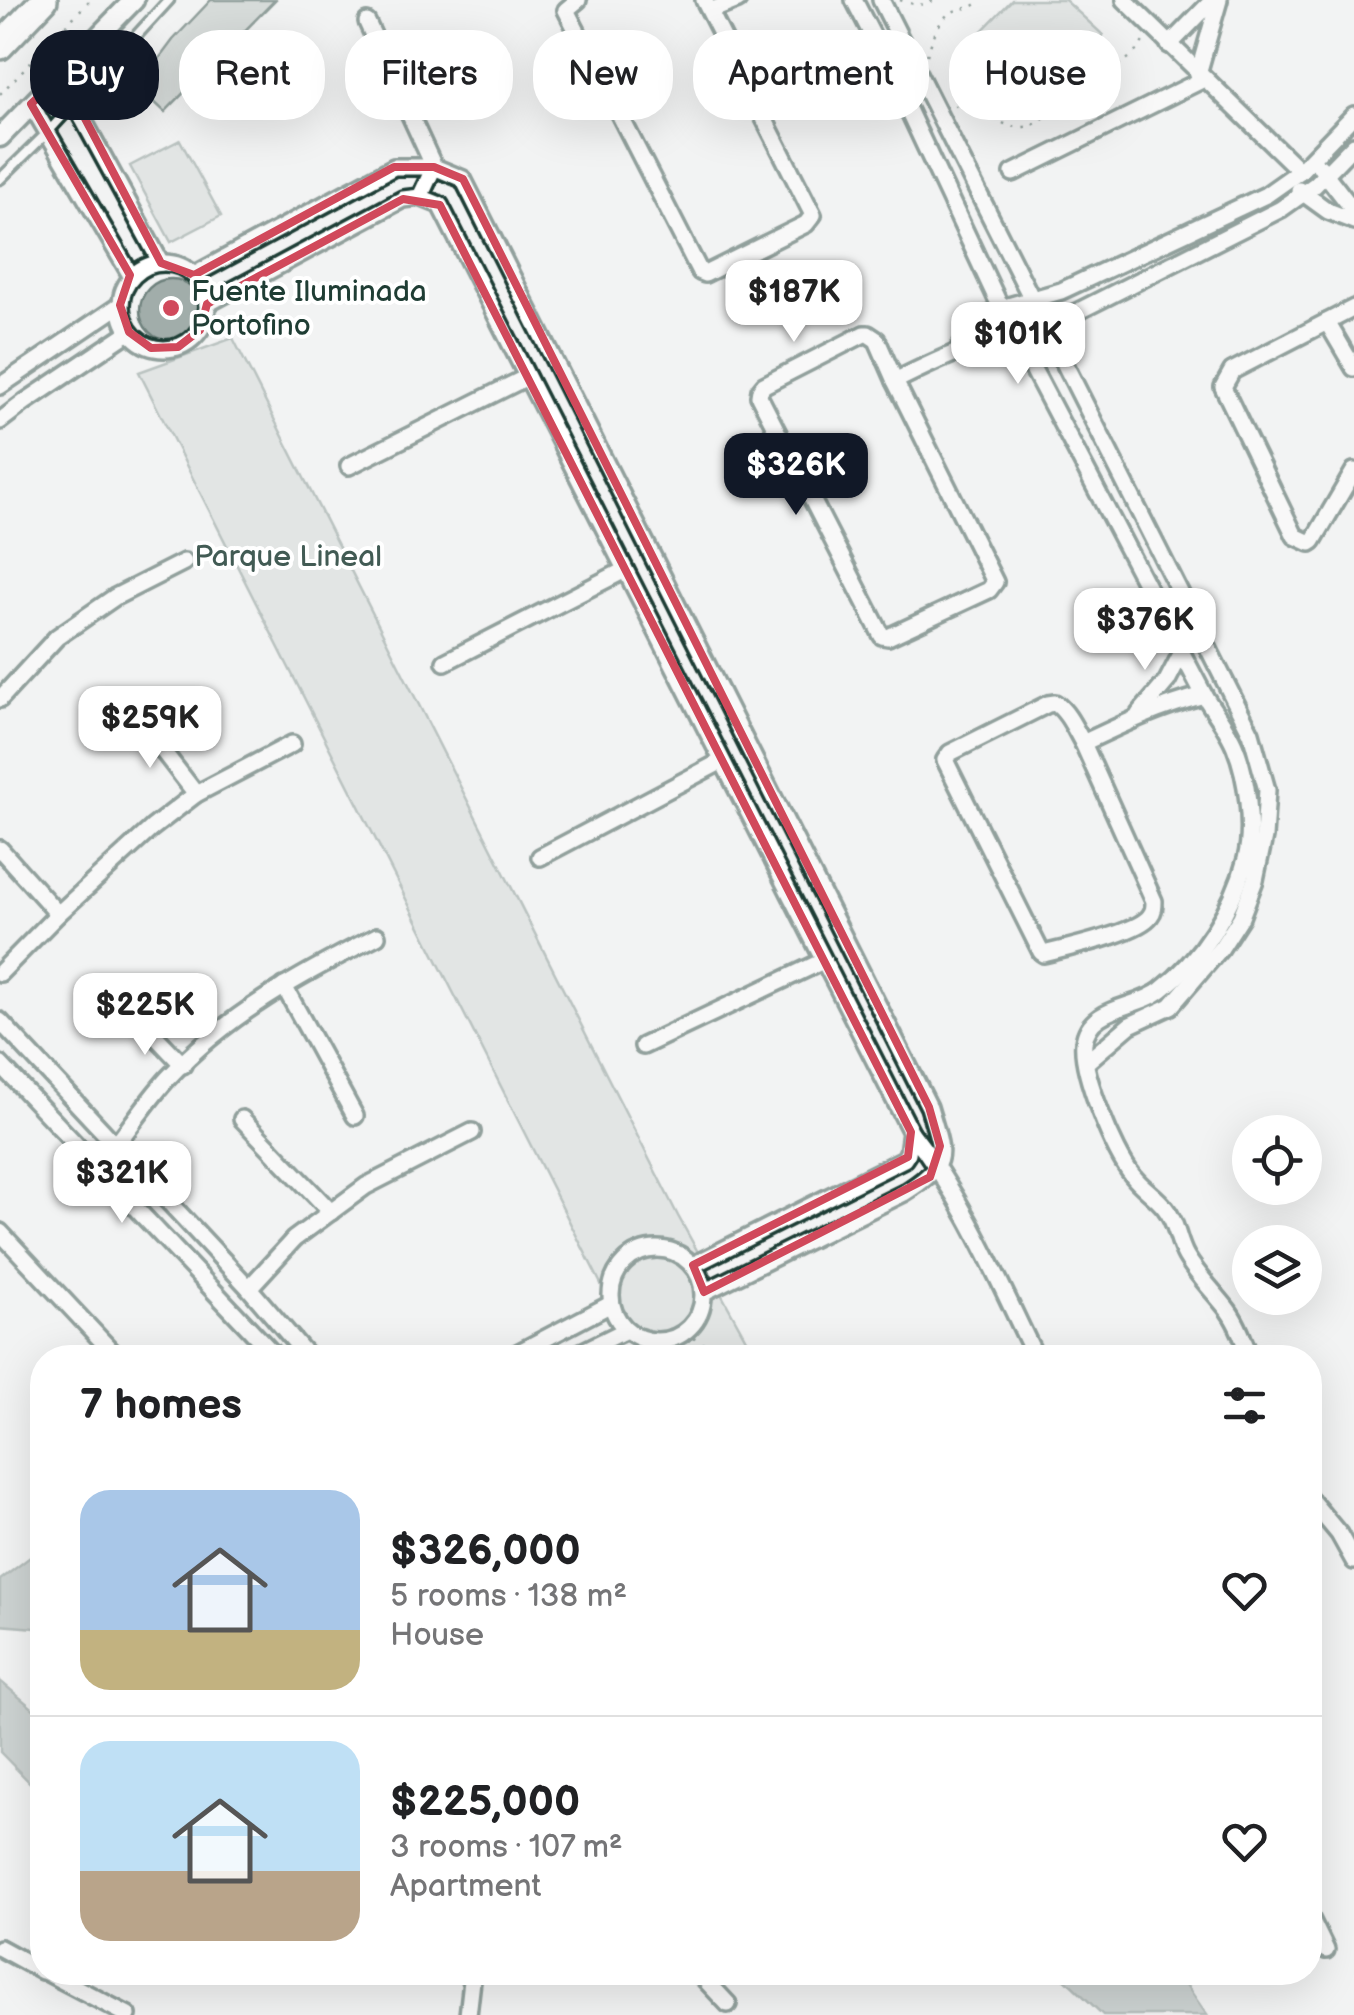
<!DOCTYPE html>
<html lang="en">
<head>
<meta charset="utf-8">
<style>
	:root { --surface:#fff; --page:#f2f2f2; --text:#202124; --muted:#757577; --line:#e0e0e0; --accent:#111827 }
	body { margin:0; font-family:"Balsamiq Sans",sans-serif; background:var(--page); color:var(--text); height:100vh; display:flex; flex-direction:column; font-size:38px; white-space:nowrap }
	* { box-sizing:border-box; margin:0 }
	p { font-size:32px; color:var(--muted) }
	.icon { flex:none; width:55px; height:55px; fill:none; stroke:currentColor; stroke-width:2; stroke-linecap:round; stroke-linejoin:round }
	.map { position:relative; flex:1; overflow:hidden }
	.panel { position:absolute; left:30px; top:1345px; width:1292px; height:640px; display:flex; flex-direction:column; background:var(--surface); border-radius:40px; box-shadow:0 10px 40px #0002 }
	.panel>* { flex:none }
	.guide { position:absolute; left:30px; top:30px; width:1295px; height:90px; display:flex; gap:20px }
	.tools { position:absolute; left:1232px; top:1115px; display:grid; gap:20px }
	.tools a { display:grid; place-items:center; width:90px; height:90px; border-radius:50%; background:var(--surface); box-shadow:0 10px 40px #0002; font-size:50px }
	.price { position:absolute; translate:-50% -85px; padding:0 22px; border-radius:20px; background:#fff; color:#222; font-size:32px; line-height:65px; filter:drop-shadow(0 2px 5px #0008) }
	.price::after { content:''; position:absolute; left:50%; top:60px; width:30px; height:22px; margin-left:-15px; background:inherit; clip-path:polygon(0 0,100% 0,50% 100%) }
	.price.on { background:var(--accent); color:#fff }
	ul { padding:0; list-style:none }
	li { display:flex; align-items:center; gap:30px; height:250px; padding:0 50px }
	li+li { border-top:2px solid var(--line) }
	li span { display:grid; place-items:center; flex:none; width:280px; height:200px; border-radius:30px; color:#555 }
	li>.icon { margin-inline-start:auto }
	span .icon { width:120px; height:120px; fill:#fffc; stroke-width:1 }
	li b { font-size:42px }
	h2 { display:flex; justify-content:space-between; align-items:center; height:120px; padding:0 50px; font-size:42px }
	.tag { padding:0 35px; border-radius:40px; background:var(--surface); box-shadow:0 10px 40px #0002; font-size:35px; line-height:90px }
	.tag.on { background:var(--accent); color:#fff }
	.map>svg:first-child { display:block }
</style>
</head>
<body>
<div class="map">
<svg width="1354" height="2015" viewBox="0 0 1354 2015">
	<rect width="100%" height="100%" fill="#f2f3f3"/>
	<filter id="ink" filterUnits="userSpaceOnUse"><feTurbulence type="fractalNoise" baseFrequency=".01" numOctaves="2"/><feDisplacementMap in="SourceGraphic" scale="20" xChannelSelector="R" yChannelSelector="G"/><feConvolveMatrix kernelMatrix="1 2 1 2 8 2 1 2 1" color-interpolation-filters="sRGB"/></filter>
	<g filter="url(#ink)">
		<!-- green -->
		<g fill="#ced5d3" stroke="#768984" stroke-width="2.5">
			<polygon points="1012,0 1065,0 1103,35 1040,103 971,42"/>
			<polygon points="180,140 221,216 171,242 130,166"/>
			<polygon points="233,338 678,1216 756,1357 638,1357 139,372"/>
		</g>
		<!-- water -->
		<g fill="#a1adaa" stroke="#6d807b" stroke-width="2.5">
			<circle cx="171" cy="310" r="31"/>
			<polygon points="42,1548 42,1625 35,1628 0,1625 0,1580"/>
			<polygon points="0,1681 42,1716 42,1795 0,1752"/>
			<polygon points="1059,1973 1178,1973 1207,2015 1103,2015"/>
		</g>
		<!-- building -->
		<polygon fill="#b7c1bd" stroke="#1f3d34" stroke-width="2.5" points="211,0 275,0 165,112 138,87 173,40"/>
		<g fill="none" stroke-linecap="round" stroke-linejoin="round">
			<defs>
				<polyline id="service" points="0,179 48,132 169,0"/>
				<g id="minor">
					<polyline points="578,0 566,10 700,272 705,274 806,224 813,215 704,0"/>
					<path d="M854 0 882 54 1001 308 1204 695C1214 712 1228 729 1235 747 1247 776 1254 828 1246 859 1233 908 1201 959 1161 990 1138 1009 1088 1005 1084 1043 1081 1072 1114 1153 1133 1176 1142 1188 1156 1196 1165 1208 1177 1222 1177 1240 1186 1256 1197 1275 1214 1292 1228 1310 1238 1324 1244 1341 1250 1358"/>
					<polyline points="881,0 1251,733 1267,790 1264,837 1255,880 1241,917 1221,948 1171,1006 1130,1025 1088,1061"/>
					<polyline points="1125,0 1300,171"/>
					<polyline points="710,11 738,0"/>
					<polyline points="367,22 434,167 420,197"/>
					<polyline points="1169,45 1213,0"/>
					<polyline points="1198,74 1219,0"/>
					<polyline points="62,75 74,103 161,263"/>
					<polyline points="31,104 132,277"/>
					<polyline points="1320,167 1354,211"/>
					<polyline points="1013,173 1204,79"/>
					<polyline points="1299,190 1328,211 1354,221"/>
					<circle cx="164" cy="306" r="43"/>
					<path d="M194 275 394 167H434L463 179 929 1107C943 1155 951 1164 904 1193L704 1292"/>
					<polyline points="207,304 403,199 420,197 440,205 911,1132 908,1153 904,1159 693,1265"/>
					<polyline points="1354,308 1232,371 1223,387 1295,536 1310,543 1313,541 1354,471"/>
					<polyline points="1327,322 1354,368"/>
					<polygon points="864,334 868,334 877,340 895,381 995,582 989,590 888,637 882,636 759,396 760,390 764,385"/>
					<polyline points="958,350 976,322 1001,308 1061,291 1266,195 1300,171 1354,115"/>
					<path d="M895 381C943 357 991 335 1045 328L1281 209 1315 185 1354 145"/>
					<polyline points="0,386 120,305"/>
					<polyline points="0,421 25,402 129,332"/>
					<polyline points="349,466 527,377"/>
					<polyline points="445,662 625,570"/>
					<polyline points="0,699 57,637 115,597 184,562"/>
					<path d="M1055 703C1068 712 1075 729 1083 743L1154 901C1154 907 1154 911 1150 916 1138 933 1066 948 1044 954L1041 952 945 760 950 753 1048 704Z"/>
					<polyline points="1139,714 1167,681 1182,652"/>
					<polyline points="139,720 196,794"/>
					<path d="M1083 743C1125 723 1159 707 1204 695"/>
					<polyline points="0,849 58,914"/>
					<polyline points="540,857 722,761"/>
					<polyline points="0,973 58,914 152,828 196,794 292,744"/>
					<polyline points="284,986 355,1116"/>
					<polyline points="139,1019 183,1065"/>
					<polyline points="0,1021 249,1288 309,1358"/>
					<polyline points="643,1046 823,961"/>
					<polyline points="0,1064 277,1358"/>
					<polyline points="242,1119 331,1212"/>
					<path d="M911 1132C965 1200 998 1280 1036 1358"/>
					<path d="M116 1145C133 1123 149 1099 168 1078 226 1015 302 974 377 936"/>
					<polyline points="0,1232 118,1358"/>
					<circle cx="657" cy="1295" r="46"/>
					<polyline points="249,1288 294,1239 366,1186 472,1132"/>
					<polyline points="508,1358 611,1304"/>
					<polyline points="569,1358 626,1330"/>
					<polyline points="1310,1499 1339,1534 1354,1561"/>
					<polyline points="1310,1917 1326,1950"/>
					<polyline points="0,1948 42,1971"/>
					<polyline points="46,1972 128,2015"/>
					<polyline points="698,1972 728,2004"/>
					<polyline points="468,2015 473,1972"/>
				</g>
				<polyline id="tertiary" points="0,137 134,0"/>
				<polyline id="trunk" points="0,46 44,0"/>
			</defs>
			<!-- service casing -->
			<use href="#service" stroke="#1f3d34" stroke-width="15"/>
			<!-- minor casing -->
			<use href="#minor" stroke="#1f3d34" stroke-width="22"/>
			<!-- tertiary casing -->
			<use href="#tertiary" stroke="#1f3d34" stroke-width="25"/>
			<!-- trunk casing -->
			<use href="#trunk" stroke="#1f3d34" stroke-width="32"/>
			<!-- path -->
			<g stroke="#1f3d34" stroke-width="2.5" stroke-dasharray="2.5 8" stroke-linecap="butt">
				<path d="M900 0C912 4 923 8 934 0"/>
				<path d="M927 55C932 41 938 19 952 12 964 6 970 11 982 0"/>
				<polyline points="0,94 90,0"/>
				<path d="M954 106C978 103 997 127 1020 127 1040 128 1051 110 1063 97 1088 69 1123 76 1144 40"/>
				<polyline points="684,1333 730,1358"/>
				<polyline points="672,1358 676,1337"/>
			</g>
			<!-- service -->
			<use href="#service" stroke="#fff" stroke-width="8"/>
			<!-- minor -->
			<use href="#minor" stroke="#fff" stroke-width="15"/>
			<!-- tertiary -->
			<use href="#tertiary" stroke="#fff" stroke-width="18"/>
			<!-- trunk -->
			<use href="#trunk" stroke="#fff" stroke-width="25"/>
		</g>
	</g>
	<!-- marked area -->
	<path d="M0 0H1354V2015H0ZM62 75 161 263 194 275 394 167H434L463 179 929 1107 940 1146 930 1177 704 1292 693 1265 908 1157 911 1132 440 205 403 199 207 304 200 330 178 347 151 348 129 332 120 305 130 275 31 104Z" fill="#f2f3f3" fill-opacity=".55" fill-rule="evenodd"/>
	<path fill="none" stroke="#d1495b" stroke-width="8" stroke-linejoin="round" d="M62 75 161 263 194 275 394 167H434L463 179 929 1107 940 1146 930 1177 704 1292 693 1265 908 1157 911 1132 440 205 403 199 207 304 200 330 178 347 151 348 129 332 120 305 130 275 31 104Z"/>
	<!-- markers -->
	<circle fill="#d1495b" stroke="#fff" stroke-width="4" cx="171" cy="308" r="10"/>
	<g text-anchor="middle" stroke-width="8" stroke-linejoin="round" paint-order="stroke">
		<!-- poi labels -->
		<g font-size="30" fill="#1f3d34" stroke="#fff" text-anchor="start">
			<text x="191" y="301">Fuente Iluminada<tspan x="191" dy="34">Portofino</tspan></text>
		</g>
		<!-- park labels -->
		<g font-size="30" fill="#425b54" stroke="#fff">
			<text x="288" y="566">Parque Lineal</text>
		</g>
	</g>
</svg>
<div class="tools">
<a><svg class="icon" aria-label="locate" viewBox="0 0 24 24"><circle cx="12" cy="12" r="6"/><path d="M12 2v4M12 18v4M2 12h4M18 12h4"/></svg></a>
<a><svg class="icon" aria-label="layers" viewBox="0 0 24 24"><path d="M12 4l9 5-9 5-9-5zM3 14l9 5 9-5"/></svg></a>
</div>
<b class="price" style="left:794px;top:345px">$187K</b>
<b class="price" style="left:1018px;top:387px">$101K</b>
<b class="price on" style="left:796px;top:518px">$326K</b>
<b class="price" style="left:1145px;top:673px">$376K</b>
<b class="price" style="left:150px;top:771px">$259K</b>
<b class="price" style="left:145px;top:1058px">$225K</b>
<b class="price" style="left:122px;top:1226px">$321K</b>
<div class="guide">
<a class="tag on">Buy</a>
<a class="tag">Rent</a>
<a class="tag">Filters</a>
<a class="tag">New</a>
<a class="tag">Apartment</a>
<a class="tag">House</a>
</div>
<section class="panel">
<h2>7 homes<svg class="icon" aria-label="filters" viewBox="0 0 24 24"><path d="M4 7h16M4 17h16"/><circle cx="9" cy="7" r="2"/><circle cx="15" cy="17" r="2"/></svg></h2>
<ul>
<li><span style="background:linear-gradient(#a9c7e8 70%,#c2b280 0)"><svg class="icon" aria-label="home" viewBox="0 0 24 24"><path d="M3 11l9-7 9 7M6 9v11h12V9"/></svg></span><div><b>$326,000</b><p>5 rooms · 138 m²</p><p>House</p></div><svg class="icon" aria-label="heart" viewBox="0 0 24 24"><path d="M12 20l-8-8c-3-5 5-10 8-4 3-6 11-1 8 4z"/></svg></li>
<li><span style="background:linear-gradient(#bfe0f5 65%,#b9a48a 0)"><svg class="icon" aria-label="home" viewBox="0 0 24 24"><path d="M3 11l9-7 9 7M6 9v11h12V9"/></svg></span><div><b>$225,000</b><p>3 rooms · 107 m²</p><p>Apartment</p></div><svg class="icon" aria-label="heart" viewBox="0 0 24 24"><path d="M12 20l-8-8c-3-5 5-10 8-4 3-6 11-1 8 4z"/></svg></li>
</ul>
</section>
</div>
</body>
</html>
